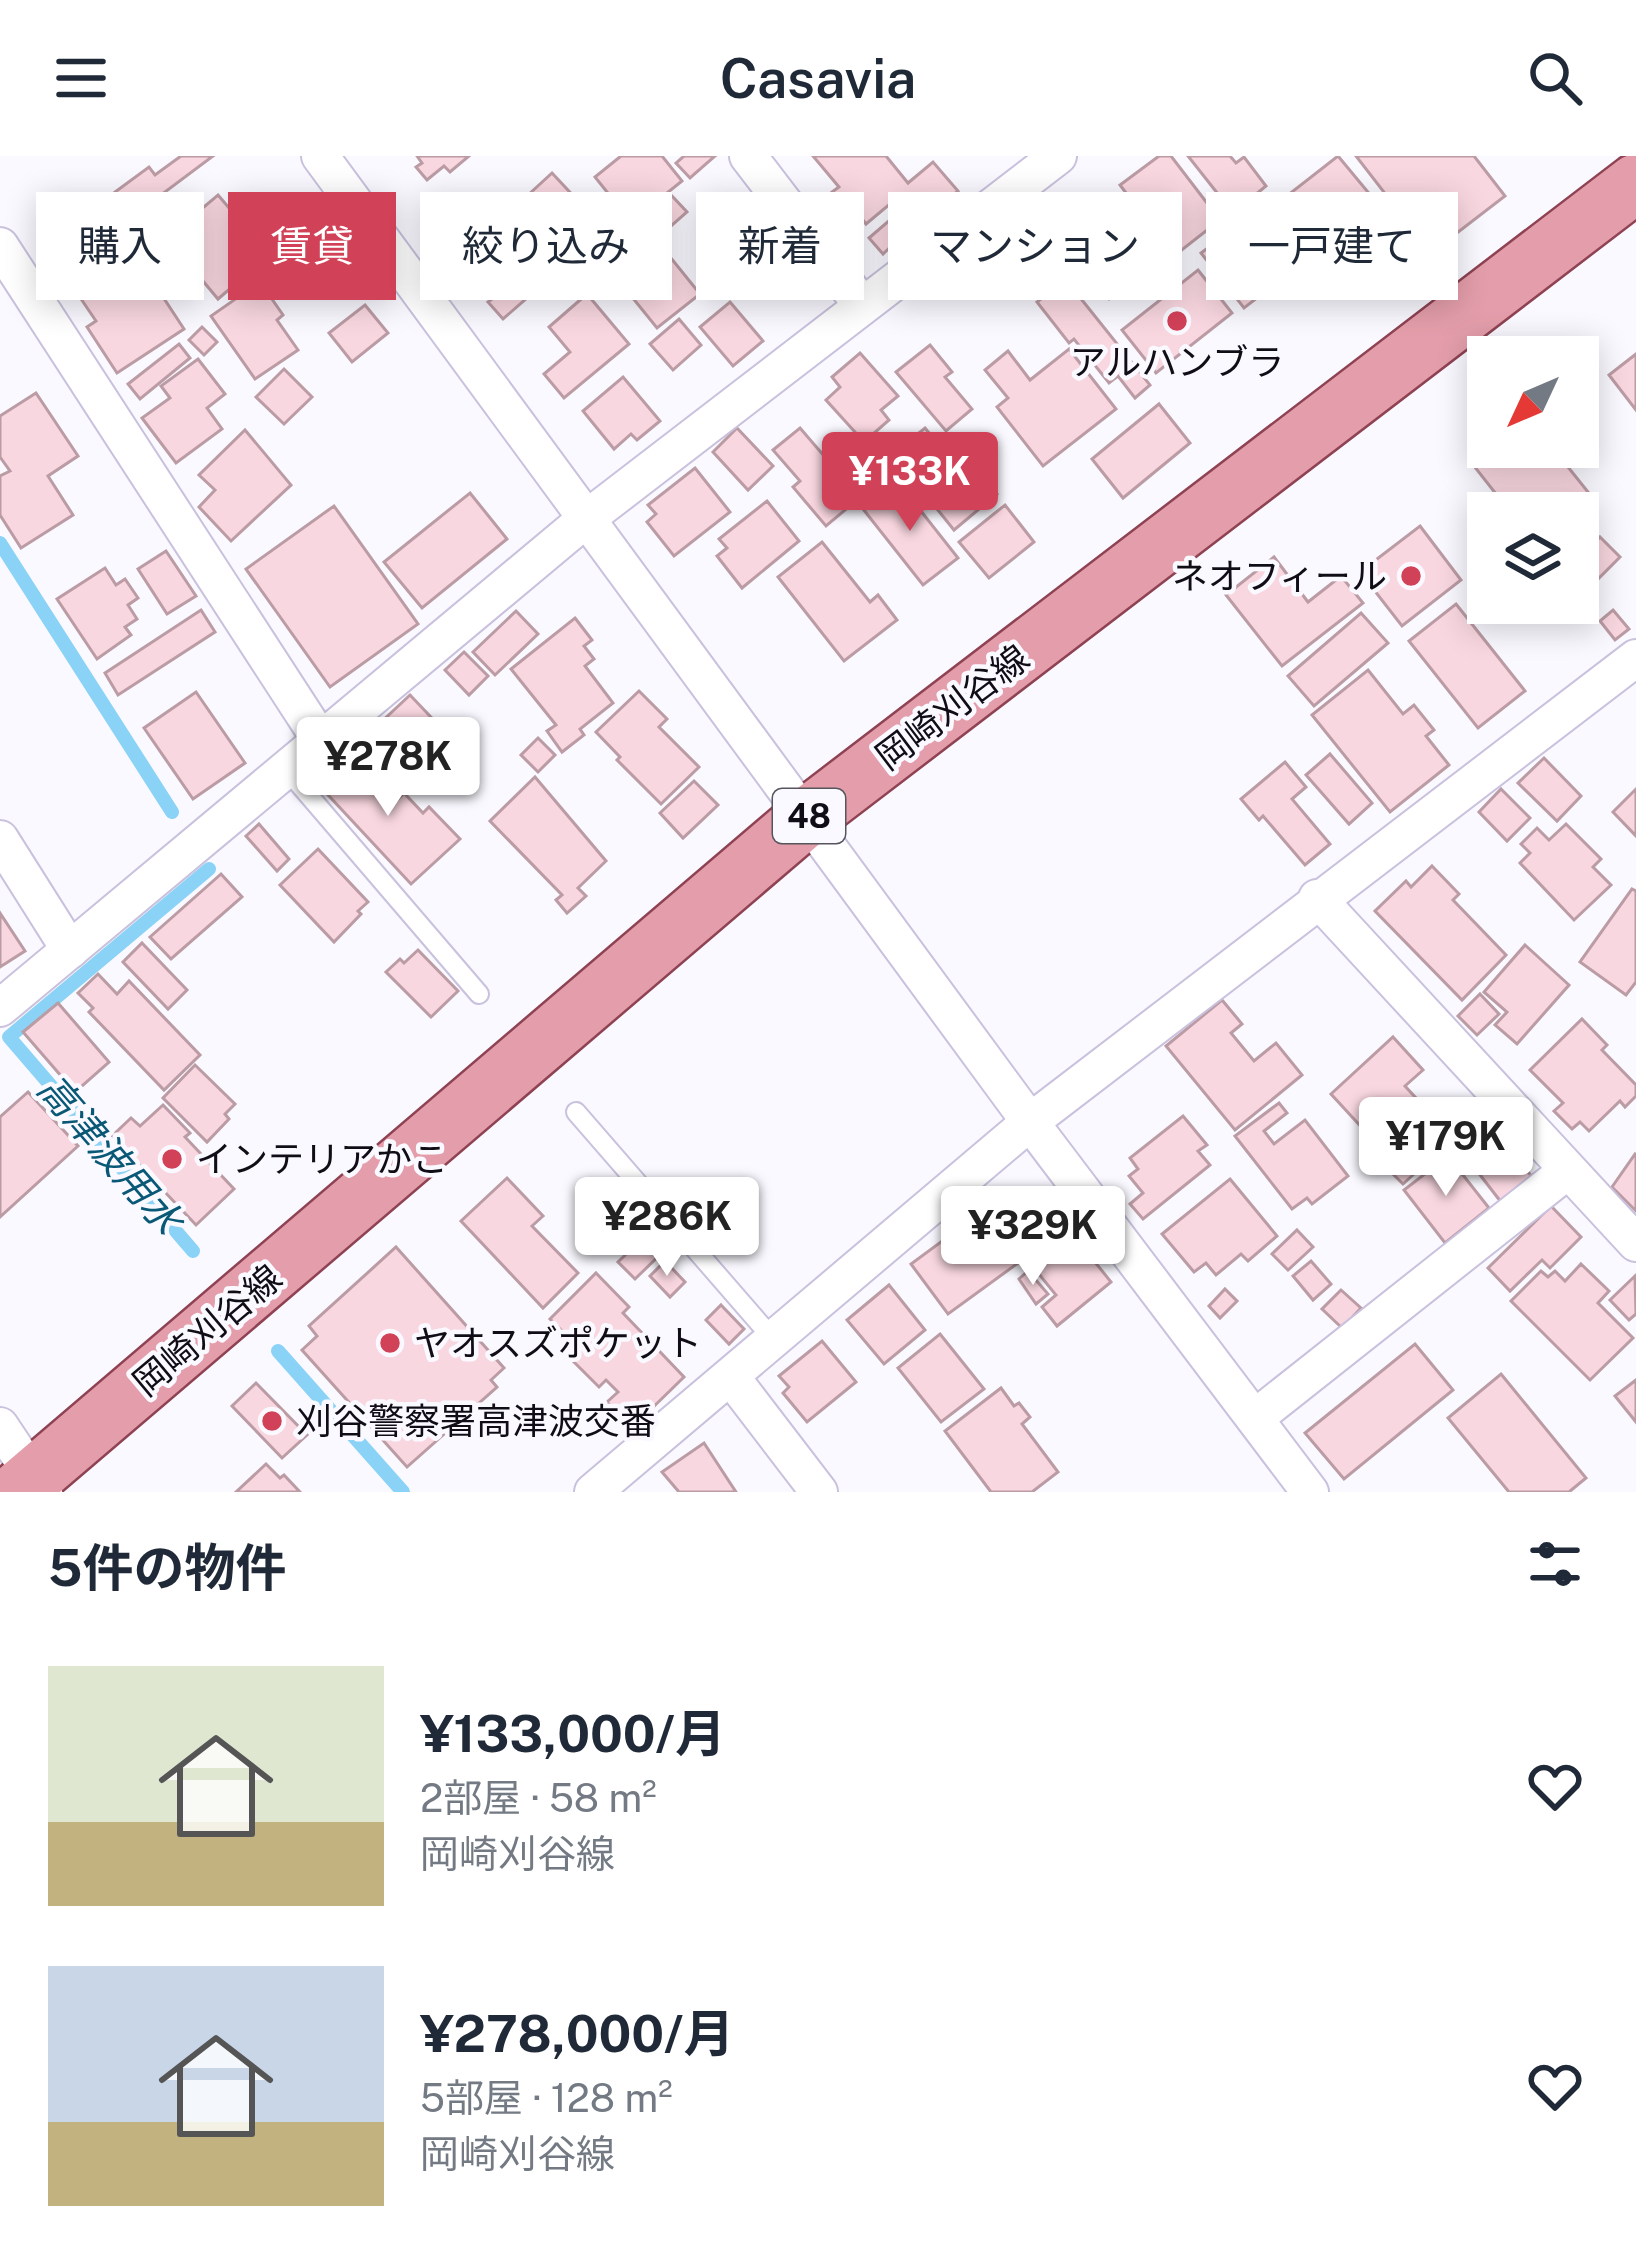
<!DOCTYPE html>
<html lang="ja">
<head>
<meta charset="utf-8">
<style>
	:root { --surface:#fff; --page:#f6f6f7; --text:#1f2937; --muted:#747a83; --accent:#d14158 }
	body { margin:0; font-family:"Public Sans","Noto Sans JP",sans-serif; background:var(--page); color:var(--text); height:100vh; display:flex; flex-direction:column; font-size:45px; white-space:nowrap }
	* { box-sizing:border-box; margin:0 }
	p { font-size:39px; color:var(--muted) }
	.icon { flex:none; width:66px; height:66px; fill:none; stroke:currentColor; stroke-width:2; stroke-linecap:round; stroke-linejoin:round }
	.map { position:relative; height:1336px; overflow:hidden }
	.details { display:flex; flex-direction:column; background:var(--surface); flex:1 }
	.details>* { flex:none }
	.hud { position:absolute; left:36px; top:36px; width:1566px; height:108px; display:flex; gap:24px }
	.needle { width:78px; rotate:226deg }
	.controls { position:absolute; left:1467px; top:180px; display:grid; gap:24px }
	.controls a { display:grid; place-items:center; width:132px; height:132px; border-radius:0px; background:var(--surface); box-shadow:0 6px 30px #0003; font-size:60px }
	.price { position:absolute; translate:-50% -102px; padding:0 27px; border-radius:12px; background:#fff; color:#222; font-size:39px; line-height:78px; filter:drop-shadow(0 3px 6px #0008) }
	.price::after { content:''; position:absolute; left:50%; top:72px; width:36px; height:27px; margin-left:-18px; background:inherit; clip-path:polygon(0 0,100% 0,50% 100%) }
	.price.on { background:var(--accent); color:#fff }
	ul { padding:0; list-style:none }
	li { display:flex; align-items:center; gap:36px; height:300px; padding:0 48px }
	li span { display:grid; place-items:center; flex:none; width:336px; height:240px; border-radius:0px; color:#555 }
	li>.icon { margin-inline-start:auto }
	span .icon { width:144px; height:144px; fill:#fffc; stroke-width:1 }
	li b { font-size:51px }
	h2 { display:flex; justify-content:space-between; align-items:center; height:144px; padding:0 48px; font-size:51px }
	.pill { padding:0 42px; border-radius:0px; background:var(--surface); box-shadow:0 6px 30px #0003; font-size:42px; line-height:108px }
	.pill.on { background:var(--accent); color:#fff }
	header { display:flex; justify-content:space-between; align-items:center; height:156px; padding:0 48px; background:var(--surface); font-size:54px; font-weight:600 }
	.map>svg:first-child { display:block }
</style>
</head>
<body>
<header><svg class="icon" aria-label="menu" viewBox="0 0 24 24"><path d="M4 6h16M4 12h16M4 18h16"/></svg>Casavia<svg class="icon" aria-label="search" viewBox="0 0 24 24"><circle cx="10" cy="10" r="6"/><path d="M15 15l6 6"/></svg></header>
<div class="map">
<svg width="1636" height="1336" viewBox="0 0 1636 1336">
	<rect width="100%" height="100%" fill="#faf9ff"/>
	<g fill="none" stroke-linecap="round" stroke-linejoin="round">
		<!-- stream -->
		<g stroke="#8bd2f7" stroke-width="14">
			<polyline points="0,387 172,656"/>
			<polyline points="193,1095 9,881 209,713"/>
			<polyline points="278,1195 403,1336"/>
		</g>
	</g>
	<!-- building -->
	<g fill="#f9d7e0" stroke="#bb9ba4" stroke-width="3">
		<polygon points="181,0 213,0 133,60 115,36 149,11 155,19"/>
		<polygon points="417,0 469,0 450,16 444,10 427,24 416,11 422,7"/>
		<polygon points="621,0 662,0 682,25 631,66 595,21"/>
		<polygon points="684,0 715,0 690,22 676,7"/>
		<polygon points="813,0 886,0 908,27 933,6 958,35 912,72 891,47 866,68 852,50 847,54 832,36 839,31"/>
		<polygon points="1159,0 1171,0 1220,64 1174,100 1120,29"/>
		<polygon points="1188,0 1230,0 1236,7 1244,1 1266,30 1233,57"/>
		<polygon points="1338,0 1382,53 1298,118 1256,64"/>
		<polygon points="1356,0 1474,0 1505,40 1431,97"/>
		<polygon points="552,17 608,77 580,102 598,121 589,130 515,51"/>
		<polygon points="218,39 269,99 218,143 167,82"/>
		<polygon points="672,40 687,56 662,78 647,62"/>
		<polygon points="742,40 756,55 732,79 717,65"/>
		<polygon points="284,42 310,67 279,97 254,72"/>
		<polygon points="1091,42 1148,110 1109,143 1051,75"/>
		<polygon points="1025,62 1064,111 1029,139 989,90"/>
		<polygon points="891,63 905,77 883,98 869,82"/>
		<polygon points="1237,70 1279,125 1244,152 1201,97"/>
		<polygon points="510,74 551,121 503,163 488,146 492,143 478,126 499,108 488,93"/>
		<polygon points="471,81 492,107 467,127 447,101"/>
		<polygon points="625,85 638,101 658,86 700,138 657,172 602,104"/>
		<polygon points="125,101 151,141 159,135 184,173 117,217 87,171 96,165 75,134"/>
		<polygon points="290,106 298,117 276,134 268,122"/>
		<polygon points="1198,114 1232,157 1156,217 1122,174"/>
		<polygon points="1066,124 1150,229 1135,242 1118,220 1109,227 1074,183 1069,187 1037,146"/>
		<polygon points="260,126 283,159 277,164 298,194 255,223 211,160"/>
		<polygon points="587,138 629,188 564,242 544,218 570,196 549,171"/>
		<polygon points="730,146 763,185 733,210 700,171"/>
		<polygon points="365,149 388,177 352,206 329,177"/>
		<polygon points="679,163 701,189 673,214 650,188"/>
		<polygon points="202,171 217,186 204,199 189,184"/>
		<polygon points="179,188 190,202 140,243 128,228"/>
		<polygon points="930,189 952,216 945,221 972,253 946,275 896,216"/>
		<polygon points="1069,193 1116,253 1043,310 997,251 1008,242 985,214 1008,195 1030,224"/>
		<polygon points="860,197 898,240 881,254 889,264 864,286 826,244 840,231 832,221"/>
		<polygon points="1636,198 1636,254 1609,219"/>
		<polygon points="198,203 225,238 207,252 222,273 176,307 142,262 170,242 161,230"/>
		<polygon points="284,213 312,241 284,268 256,241"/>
		<polygon points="623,221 660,265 637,284 631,278 614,293 583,255"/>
		<polygon points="36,237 78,300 48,320 73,359 21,392 0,359 0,320 10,315 0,301 0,260"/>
		<polygon points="1159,248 1190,287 1123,342 1092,303"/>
		<polygon points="737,272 773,310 748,334 713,296"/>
		<polygon points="800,272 824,300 846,281 882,323 826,370 793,331 800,325 773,294"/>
		<polygon points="925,272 934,283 903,308 894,297"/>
		<polygon points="245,274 291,329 231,385 199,351 215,334 199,319"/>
		<polygon points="951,282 997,338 954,374 908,317"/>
		<polygon points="1498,291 1552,291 1588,336 1561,357 1511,357 1474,310"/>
		<polygon points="695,312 730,356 674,400 647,366 656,358 648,349"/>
		<polygon points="898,326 958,402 923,429 863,353"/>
		<polygon points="470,337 507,383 422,452 384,406"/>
		<polygon points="767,345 799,385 742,432 717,400 727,392 719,383"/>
		<polygon points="1005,349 1034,386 989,422 959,386"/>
		<polygon points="334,350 418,468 330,531 246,413"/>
		<polygon points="1420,370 1461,424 1402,470 1360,416"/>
		<polygon points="1600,381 1620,401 1598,423 1579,403"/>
		<polygon points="822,386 870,446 878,439 897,464 844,505 778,421"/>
		<polygon points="166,395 196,440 167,458 138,413"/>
		<polygon points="1274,401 1308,446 1341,420 1363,447 1282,510 1226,439"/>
		<polygon points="105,412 116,429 125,423 138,442 128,449 137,463 125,471 131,479 97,503 57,443"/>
		<polygon points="1456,448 1525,535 1478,572 1409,485"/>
		<polygon points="201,454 215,476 118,539 105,517"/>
		<polygon points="1613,454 1629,473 1615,484 1600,465"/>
		<polygon points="516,455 538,478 495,519 473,496"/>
		<polygon points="1361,457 1388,487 1314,550 1288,520"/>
		<polygon points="575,462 592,484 584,490 594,503 585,510 613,547 580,573 584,579 562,596 547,575 556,569 511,513"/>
		<polygon points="464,496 488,520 469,539 445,514"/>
		<polygon points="1368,514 1403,558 1414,549 1434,574 1426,580 1449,609 1390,656 1312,559"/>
		<polygon points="639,535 667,563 659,571 699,611 661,648 617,604 620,601 596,576"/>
		<polygon points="196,536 245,607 193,643 144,572"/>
		<polygon points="410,539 446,577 415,607 378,569"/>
		<polygon points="538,582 555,599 538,616 521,599"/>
		<polygon points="349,595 396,645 404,637 423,657 429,651 460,683 411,728 316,626"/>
		<polygon points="1330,598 1372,647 1349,668 1306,619"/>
		<polygon points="1544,602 1581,640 1557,665 1518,627"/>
		<polygon points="1285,606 1306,631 1292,643 1330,688 1305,709 1263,660 1259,664 1241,643"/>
		<polygon points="535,621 606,705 578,732 586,740 567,757 556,744 562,739 490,665"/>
		<polygon points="694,625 718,649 683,682 660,657"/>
		<polygon points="1501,633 1530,662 1507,685 1479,656"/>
		<polygon points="1636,633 1636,680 1613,656"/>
		<polygon points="259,668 289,703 277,715 246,680"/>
		<polygon points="1566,668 1601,703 1593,711 1611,729 1574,764 1520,707 1530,697 1521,688 1537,672 1549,684"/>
		<polygon points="318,693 368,746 358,755 361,758 334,786 280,729"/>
		<polygon points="1432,710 1459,738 1453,744 1506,799 1462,844 1375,755 1406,725 1411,731"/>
		<polygon points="221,718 242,741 171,803 150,781"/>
		<polygon points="1632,733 1636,735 1636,826 1626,839 1580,806"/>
		<polygon points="0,757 25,795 0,811"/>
		<polygon points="142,787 187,834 168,853 123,806"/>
		<polygon points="1525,789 1569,829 1517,888 1495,869 1507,856 1484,836"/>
		<polygon points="418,794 458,835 431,861 386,816 400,803 404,807"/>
		<polygon points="98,818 117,838 129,825 200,899 164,934 89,856 93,852 78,837"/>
		<polygon points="1480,838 1499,858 1477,879 1458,860"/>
		<polygon points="1222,844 1242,868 1231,877 1254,905 1276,887 1302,919 1235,974 1166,890"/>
		<polygon points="58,847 109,906 75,936 23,876"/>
		<polygon points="1582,863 1607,889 1602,894 1636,929 1636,940 1625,951 1620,945 1589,975 1580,966 1572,973 1554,955 1563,947 1530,914"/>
		<polygon points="1393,881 1423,914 1405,930 1438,966 1433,970 1448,987 1403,1028 1381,1006 1388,1000 1331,938"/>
		<polygon points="195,909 235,948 225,958 229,963 207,986 163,942"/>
		<polygon points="28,936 78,990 0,1061 0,961"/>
		<polygon points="1279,947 1287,957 1264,975 1274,988 1305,964 1348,1020 1312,1048 1307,1042 1292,1053 1235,980"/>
		<polygon points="163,949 190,977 185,981 234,1033 196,1069 112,980 131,962 140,970"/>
		<polygon points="1183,960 1207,989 1198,995 1210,1009 1143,1063 1130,1048 1143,1037 1129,1020 1138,1013 1130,1002"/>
		<polygon points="1499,978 1532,1021 1501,1046 1467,1002"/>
		<polygon points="1635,998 1636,999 1636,1055 1612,1031"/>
		<polygon points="1448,1000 1489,1052 1445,1087 1404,1034"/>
		<polygon points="507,1022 543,1060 532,1070 578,1117 543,1152 461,1065"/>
		<polygon points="1230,1023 1277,1080 1248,1105 1241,1098 1216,1119 1206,1107 1194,1116 1162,1078"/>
		<polygon points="1551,1050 1581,1081 1550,1112 1542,1104 1510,1135 1488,1112"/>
		<polygon points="976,1060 990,1080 1007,1068 1029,1099 948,1158 911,1108"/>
		<polygon points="652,1073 669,1090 635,1123 618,1106"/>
		<polygon points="1297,1074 1313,1091 1288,1114 1272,1098"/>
		<polygon points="1074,1080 1111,1126 1057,1170 1042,1151 1056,1139 1034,1112"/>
		<polygon points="396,1091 504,1212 491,1224 497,1231 407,1311 302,1194 317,1180 309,1170"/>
		<polygon points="665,1105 685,1126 670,1141 650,1120"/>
		<polygon points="1311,1105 1331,1128 1313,1144 1293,1120"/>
		<polygon points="1581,1108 1609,1135 1598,1147 1633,1182 1590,1224 1511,1145 1541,1115 1548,1121 1555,1115 1565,1125"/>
		<polygon points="1028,1115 1048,1138 1036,1148 1019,1123"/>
		<polygon points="596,1117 629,1151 623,1157 684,1221 642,1262 637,1257 627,1267 607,1246 618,1236 606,1224 599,1231 562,1194 572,1185 550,1163"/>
		<polygon points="1635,1120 1636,1158 1629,1164 1610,1144"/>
		<polygon points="889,1129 925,1174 884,1208 847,1164"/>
		<polygon points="1225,1133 1237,1145 1220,1162 1209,1150"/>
		<polygon points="1341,1134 1361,1152 1342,1172 1322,1153"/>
		<polygon points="721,1149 744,1173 729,1188 706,1164"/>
		<polygon points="940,1178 984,1233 941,1266 898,1212"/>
		<polygon points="822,1185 856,1226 807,1266 783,1237 789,1231 779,1220"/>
		<polygon points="1415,1188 1453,1234 1344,1323 1305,1277"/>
		<polygon points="1501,1218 1586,1322 1569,1336 1509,1336 1448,1262"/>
		<polygon points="1636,1224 1636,1266 1615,1240"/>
		<polygon points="256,1227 307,1279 282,1302 232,1250"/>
		<polygon points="1001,1232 1014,1250 1019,1247 1030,1261 1022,1268 1058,1316 1032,1336 991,1336 945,1275"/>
		<polygon points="704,1287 736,1336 679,1336 662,1316"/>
		<polygon points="266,1308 280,1322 284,1319 300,1336 236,1336"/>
	</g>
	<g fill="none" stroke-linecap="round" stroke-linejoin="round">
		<defs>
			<g id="service">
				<polyline points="287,614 479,838"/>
				<polyline points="576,956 774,1184"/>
			</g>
			<g id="minor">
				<polyline points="320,0 1030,966 1310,1336"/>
				<polyline points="748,0 862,149"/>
				<polyline points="0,90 320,583"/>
				<polyline points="0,683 70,794"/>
				<polyline points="1317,742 1636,1087"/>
				<polyline points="0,852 586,363 1058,0"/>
				<polyline points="731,1221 819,1336"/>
				<polyline points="1255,1262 1567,1015"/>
				<polyline points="0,1270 44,1336"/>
				<polyline points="593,1336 1030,966 1636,502"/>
			</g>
			<polyline id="primary" points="16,1336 807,661 1636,27"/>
		</defs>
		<!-- service casing -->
		<use href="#service" stroke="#c9c1dd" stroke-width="22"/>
		<!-- minor casing -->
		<use href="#minor" stroke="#c9c1dd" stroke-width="40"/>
		<!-- primary casing -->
		<use href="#primary" stroke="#8e4252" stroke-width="62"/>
		<!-- service -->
		<use href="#service" stroke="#fff" stroke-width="18"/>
		<!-- minor -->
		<use href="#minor" stroke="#fff" stroke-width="36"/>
		<!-- primary -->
		<use href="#primary" stroke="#e49eab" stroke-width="57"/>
	</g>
	<!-- markers -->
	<g fill="#d14158" stroke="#faf9ff" stroke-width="4.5">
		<circle cx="1177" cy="165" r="12"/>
		<circle cx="1411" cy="420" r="12"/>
		<circle cx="172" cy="1003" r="12"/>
		<circle cx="390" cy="1187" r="12"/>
		<circle cx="272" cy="1265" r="12"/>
	</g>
	<g text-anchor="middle" stroke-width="9" stroke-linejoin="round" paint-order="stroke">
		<!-- shield labels -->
		<rect fill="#faf9ff" stroke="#56545c" stroke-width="3" x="773" y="633" width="72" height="54" rx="9"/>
		<g font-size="33" font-weight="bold" fill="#100d16">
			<text x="809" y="672">48</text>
		</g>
		<!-- poi labels -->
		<g font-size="36" fill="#100d16" stroke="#faf9ff" text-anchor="start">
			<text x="1177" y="219" text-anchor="middle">アルハンブラ</text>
			<text x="1387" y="433" text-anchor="end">ネオフィール</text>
			<text x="196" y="1016">インテリアかこ</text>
			<text x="414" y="1200">ヤオスズポケット</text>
			<text x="296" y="1278">刈谷警察署高津波交番</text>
		</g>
		<!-- street labels -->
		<g font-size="36" fill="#100d16" stroke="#faf9ff">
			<text transform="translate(952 551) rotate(-37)" y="13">岡崎刈谷線</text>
			<text transform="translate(207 1174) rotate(-40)" y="13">岡崎刈谷線</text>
		</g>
		<!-- water labels -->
		<g font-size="39" font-style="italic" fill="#095876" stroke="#faf9ff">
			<text transform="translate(110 998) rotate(49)" y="14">高津波用水</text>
		</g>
	</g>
</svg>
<div class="controls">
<a><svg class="needle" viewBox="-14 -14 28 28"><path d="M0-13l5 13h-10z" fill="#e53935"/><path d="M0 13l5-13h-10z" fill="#747a83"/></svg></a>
<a><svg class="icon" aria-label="layers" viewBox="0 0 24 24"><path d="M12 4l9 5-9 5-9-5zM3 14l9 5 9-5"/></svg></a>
</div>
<b class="price on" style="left:910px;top:378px">¥133K</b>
<b class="price" style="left:388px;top:663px">¥278K</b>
<b class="price" style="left:1446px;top:1043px">¥179K</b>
<b class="price" style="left:667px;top:1123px">¥286K</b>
<b class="price" style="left:1033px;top:1132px">¥329K</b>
<div class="hud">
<a class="pill">購入</a>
<a class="pill on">賃貸</a>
<a class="pill">絞り込み</a>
<a class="pill">新着</a>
<a class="pill">マンション</a>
<a class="pill">一戸建て</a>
</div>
</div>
<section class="details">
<h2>5件の物件<svg class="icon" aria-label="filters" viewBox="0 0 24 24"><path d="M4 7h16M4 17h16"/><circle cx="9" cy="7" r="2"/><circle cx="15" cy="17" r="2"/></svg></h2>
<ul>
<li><span style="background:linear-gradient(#dfe7d0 65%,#c2b280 0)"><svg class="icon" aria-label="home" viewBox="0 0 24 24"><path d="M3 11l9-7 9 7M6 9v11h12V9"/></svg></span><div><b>¥133,000/月</b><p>2部屋 · 58 m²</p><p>岡崎刈谷線</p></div><svg class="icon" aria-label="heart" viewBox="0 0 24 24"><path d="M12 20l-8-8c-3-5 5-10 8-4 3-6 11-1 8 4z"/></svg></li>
<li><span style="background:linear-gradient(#c9d6e8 65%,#c2b280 0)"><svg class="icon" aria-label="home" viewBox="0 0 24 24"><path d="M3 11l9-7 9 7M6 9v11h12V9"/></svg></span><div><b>¥278,000/月</b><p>5部屋 · 128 m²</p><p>岡崎刈谷線</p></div><svg class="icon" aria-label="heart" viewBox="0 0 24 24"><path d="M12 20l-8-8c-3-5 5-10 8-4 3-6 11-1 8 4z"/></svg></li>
</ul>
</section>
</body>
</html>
